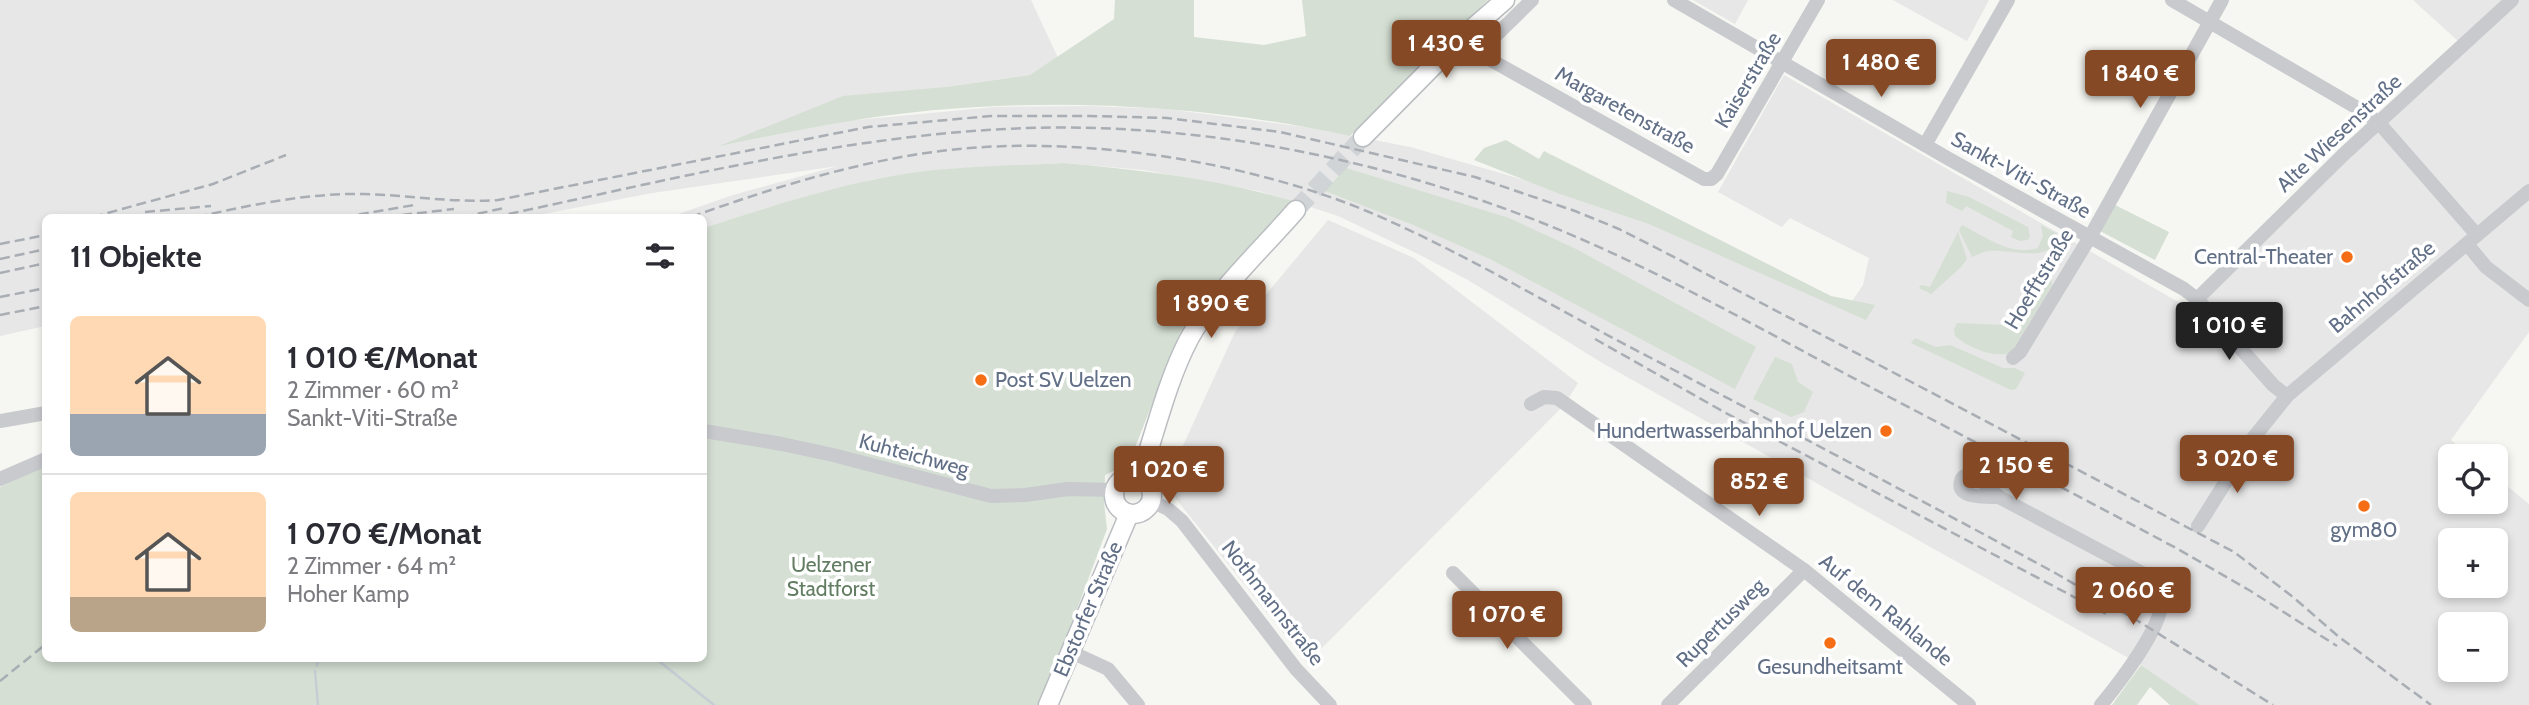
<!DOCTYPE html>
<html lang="de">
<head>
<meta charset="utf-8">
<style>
	:root { --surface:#fff; --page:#f7f7f7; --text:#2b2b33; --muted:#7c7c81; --line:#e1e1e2; --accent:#864925 }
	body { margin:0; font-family:Cabin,sans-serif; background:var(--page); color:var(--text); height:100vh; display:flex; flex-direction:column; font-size:26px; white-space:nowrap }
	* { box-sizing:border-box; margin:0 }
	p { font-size:23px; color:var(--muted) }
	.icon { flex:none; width:38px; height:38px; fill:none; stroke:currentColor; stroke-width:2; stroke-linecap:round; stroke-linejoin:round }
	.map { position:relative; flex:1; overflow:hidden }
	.side { position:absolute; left:42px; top:214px; width:665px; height:448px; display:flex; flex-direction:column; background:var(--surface); border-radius:10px; box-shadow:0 4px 10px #0003 }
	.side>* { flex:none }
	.controls { position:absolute; left:2438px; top:444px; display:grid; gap:14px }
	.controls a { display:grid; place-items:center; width:70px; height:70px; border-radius:10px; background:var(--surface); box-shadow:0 4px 10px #0003; font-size:35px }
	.price { position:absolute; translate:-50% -60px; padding:0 16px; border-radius:7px; background:var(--accent); color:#fff; font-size:23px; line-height:46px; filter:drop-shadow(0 2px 4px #0008) }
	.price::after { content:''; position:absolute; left:50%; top:42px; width:21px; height:16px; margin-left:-10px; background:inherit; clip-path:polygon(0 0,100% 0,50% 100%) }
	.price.selected { background:#222; color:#fff }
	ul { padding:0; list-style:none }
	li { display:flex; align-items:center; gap:21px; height:175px; padding:0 28px }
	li+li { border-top:2px solid var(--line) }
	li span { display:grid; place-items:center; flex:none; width:196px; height:140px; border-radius:10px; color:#555 }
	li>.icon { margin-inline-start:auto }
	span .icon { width:84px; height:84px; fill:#fffc; stroke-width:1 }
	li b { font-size:30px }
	h2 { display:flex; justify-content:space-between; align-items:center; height:84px; padding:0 28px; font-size:30px }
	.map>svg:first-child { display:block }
</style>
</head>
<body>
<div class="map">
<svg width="2529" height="705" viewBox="0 0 2529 705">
	<rect width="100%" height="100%" fill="#f6f6f2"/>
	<!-- built -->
	<g fill="#e6e7e6" fill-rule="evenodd">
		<path d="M0 0H1031L1058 58 1030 75 946 87 724 145 845 121 995 107 1089 106 1167 109 1312 128 1410 147 1615 206 1846 310 1863 285 1869 258 1790 218 1782 227 1718 192 1784 75 2192 310 2458 41 2413 0H2529V332L2451 440 2471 457H2450V502H2496V477L2529 504V705H2199L2141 665 1604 364 1468 280 1416 253 1338 216 1293 201 1258 191 1144 170 1064 163 950 169 907 174 871 180 763 209 704 228V217H670L733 195 838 166 652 193 528 217H46L45 326 0 336ZM2450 541H2496V586H2450ZM2450 625H2496V670H2450Z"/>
		<polygon points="1693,0 1748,0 1735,24"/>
		<polygon points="1893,0 1989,0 1967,41"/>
		<polygon points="1328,220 1414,258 1578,383 1565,404 1307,663 1165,485 1235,332"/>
	</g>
	<!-- green -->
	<g fill="#d5dfd3">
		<path d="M1115 0H1194V37L1264 45 1306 36 1302 0H1488L1350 136C1191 101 1005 94 844 122 802 129 761 138 719 146L843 96 946 87 1030 75 1114 19Z"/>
		<polygon points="1506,140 1539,159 1544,151 1831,296 1875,305 1866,320 1649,224 1560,194 1474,160 1484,148"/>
		<path d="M1064 163C1142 170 1218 179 1293 201L1202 299 1190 317 1180 333 1132 455 1126 465 1105 475 1104 502 1107 529 1041 705H0V487L45 466 46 658H704V228C769 207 836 185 904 174 957 166 1011 166 1064 163Z"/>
		<polygon points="1346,168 1509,218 1576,249 1756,347 1735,389 1490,259 1411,224 1325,191"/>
		<polygon points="1947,191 1969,197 2028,227 2030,237 2027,240 2020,241 2011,237 2013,231 1966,206 1962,211 1946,203"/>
		<polygon points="2115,205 2169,232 2155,260 2100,231"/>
		<path d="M1962 225C1984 236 2011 257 2038 248L2043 236 2041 225 2061 236C2050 265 2011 248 1988 251 1983 252 1977 255 1972 257L1959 230Z"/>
		<polygon points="1958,232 1967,259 1961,267 1931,294 1919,288 1921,285 1930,287"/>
		<path d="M2048 275 2052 278V285L2011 353C1992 358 1969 348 1955 336L1954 330 1957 323 2005 325 2013 321 2038 278Z"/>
		<polygon points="1915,338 1936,347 1950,345 2003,368 2015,368 2025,373 2016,389 2011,390 1911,343"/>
		<polygon points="1775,357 1792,364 1798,382 1813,392 1804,412 1791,417 1753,399"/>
		<polygon points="2141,665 2198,704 2199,705 2170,705 2150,687 2137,705 2112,705"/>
	</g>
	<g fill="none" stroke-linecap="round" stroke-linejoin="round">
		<!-- stream -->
		<g stroke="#c6ced5" stroke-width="2.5">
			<polyline points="655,658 714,705"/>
			<polyline points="317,666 318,658"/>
			<polyline points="315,671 318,705"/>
		</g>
		<!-- major-tunnel -->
		<polyline stroke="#d1d4d7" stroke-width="18" stroke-dasharray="18 9" stroke-linecap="butt" points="1296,210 1363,137"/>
		<defs>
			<g id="major">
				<polyline points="1363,137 1460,39 1505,0"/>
				<circle cx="1133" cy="495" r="19"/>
				<path d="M1140 477C1155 433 1167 381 1189 339 1212 296 1263 248 1296 210"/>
				<polyline points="1048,705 1129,514"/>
			</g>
		</defs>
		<!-- major casing -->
		<use href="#major" stroke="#babdc1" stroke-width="21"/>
		<!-- minor -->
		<g stroke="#c8cace" stroke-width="14">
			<polyline points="1532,0 1487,44 1484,49 1484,54 1489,59 1704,179 1711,179 1717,174 1818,0"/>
			<polyline points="1674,0 1949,159 2184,289 2197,299 2273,385 2287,396"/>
			<polyline points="2172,0 2366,113 2379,123 2477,235"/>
			<polyline points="1925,145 2008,0"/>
			<polyline points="2467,244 2486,267 2529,300"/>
			<polyline points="2197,299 2343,155 2512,0"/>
			<polyline points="2013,358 2020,352 2090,237 2222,0"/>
			<polyline points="1531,404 1544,397 1557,398 1804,570 1969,705"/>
			<polyline points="0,421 46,413"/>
			<polyline points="704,431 782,444 833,455 991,496 1025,495 1068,489 1115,490"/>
			<path d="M1969 474 1977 477 1999 497C1989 497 1955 499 1961 481 1962 476 1965 476 1969 474Z"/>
			<polyline points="0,479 46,459"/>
			<path d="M1999 497 2155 580C2160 587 2162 592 2162 601 2161 629 2119 683 2101 705"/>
			<polyline points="1151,501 1168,509 1182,521 1296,669 1330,705"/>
			<polyline points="2198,526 2254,437 2287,396 2529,191"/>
			<polyline points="1453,573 1585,705"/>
			<polyline points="1069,651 1108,669 1138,705"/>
			<polyline points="1668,705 1804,570"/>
		</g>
		<!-- major -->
		<use href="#major" stroke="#fff" stroke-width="18"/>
		<!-- rail -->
		<g stroke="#a9adb4" stroke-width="2.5" stroke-dasharray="10 5" stroke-linecap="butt">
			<polyline points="145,212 211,206"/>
			<polyline points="402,215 454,209"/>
			<polyline points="93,217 213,184 286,155"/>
			<path d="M197 217C251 205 306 193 363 194 409 195 450 203 498 200L868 127 991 116H1090L1167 118 1280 132 1475 177 1575 211 1619 229 1676 258 2234 552 2293 597 2339 637 2431 705"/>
			<polyline points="344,217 414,205"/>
			<polyline points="463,217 504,208"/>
			<path d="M494 217C657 183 820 141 987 130 1169 118 1352 151 1522 215 1639 259 1749 323 1859 381 1965 437 2071 492 2176 548L2249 590 2337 646"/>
			<path d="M691 217C775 187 861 160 949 150 1080 135 1248 161 1369 212 1458 250 1541 300 1626 345 1770 420 1914 496 2057 574L2138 621 2273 705"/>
			<polyline points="0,244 46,235"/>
			<polyline points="0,259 46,249"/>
			<polyline points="0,273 46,263"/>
			<polyline points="0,297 46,288"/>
			<polyline points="0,315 46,306"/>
			<polyline points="1595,339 1724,412 2110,616"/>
			<polyline points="0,681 46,644"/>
		</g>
	</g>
	<!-- markers -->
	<g fill="#f56d14" stroke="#fff" stroke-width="2.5">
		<circle cx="2347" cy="257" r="7"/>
		<circle cx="981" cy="380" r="7"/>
		<circle cx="1886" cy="431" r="7"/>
		<circle cx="2364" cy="506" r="7"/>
		<circle cx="1830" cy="643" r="7"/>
	</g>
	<g text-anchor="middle" stroke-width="7" stroke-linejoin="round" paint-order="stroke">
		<!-- street labels -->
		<g font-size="21" fill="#627087" stroke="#fff">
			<text transform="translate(1748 80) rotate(-59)" y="7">Kaiserstraße</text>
			<text transform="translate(1625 110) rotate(29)" y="7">Margaretenstraße</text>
			<text transform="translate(2339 133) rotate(-43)" y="7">Alte Wiesenstraße</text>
			<text transform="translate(2021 175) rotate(29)" y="7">Sankt-Viti-Straße</text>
			<text transform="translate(2039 279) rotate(-59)" y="7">Hoefftstraße</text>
			<text transform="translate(2382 287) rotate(-40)" y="7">Bahnhofstraße</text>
			<text transform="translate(914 455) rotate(15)" y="7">Kuhteichweg</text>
			<text transform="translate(1273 603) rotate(52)" y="7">Nothmannstraße</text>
			<text transform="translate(1088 609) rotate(-67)" y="7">Ebstorfer Straße</text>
			<text transform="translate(1886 610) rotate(39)" y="7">Auf dem Rahlande</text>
			<text transform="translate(1721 623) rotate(-45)" y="7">Rupertusweg</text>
		</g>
		<!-- poi labels -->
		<g font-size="21" fill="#627087" stroke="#fff" text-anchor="end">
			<text x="2333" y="264">Central-Theater</text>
			<text x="995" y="387" text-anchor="start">Post SV Uelzen</text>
			<text x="1872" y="438">Hundertwasserbahnhof Uelzen</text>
			<text x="2364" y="537" text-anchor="middle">gym80</text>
			<text x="1830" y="674" text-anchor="middle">Gesundheitsamt</text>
		</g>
		<!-- park labels -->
		<g font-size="21" fill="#637d62" stroke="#fff">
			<text x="831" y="572">Uelzener<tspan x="831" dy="24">Stadtforst</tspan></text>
		</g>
	</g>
</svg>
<div class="controls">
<a><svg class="icon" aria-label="locate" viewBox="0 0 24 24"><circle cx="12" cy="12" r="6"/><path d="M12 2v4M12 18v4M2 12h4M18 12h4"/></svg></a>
<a>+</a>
<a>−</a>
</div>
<b class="price" style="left:1446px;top:80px">1 430 €</b>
<b class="price" style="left:1881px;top:99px">1 480 €</b>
<b class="price" style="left:2140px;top:110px">1 840 €</b>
<b class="price" style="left:1211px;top:340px">1 890 €</b>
<b class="price selected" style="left:2229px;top:362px">1 010 €</b>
<b class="price" style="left:2237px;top:495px">3 020 €</b>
<b class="price" style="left:2016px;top:502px">2 150 €</b>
<b class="price" style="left:1169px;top:506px">1 020 €</b>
<b class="price" style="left:1759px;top:518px">852 €</b>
<b class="price" style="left:2133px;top:627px">2 060 €</b>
<b class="price" style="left:1507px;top:651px">1 070 €</b>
<section class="side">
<h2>11 Objekte<svg class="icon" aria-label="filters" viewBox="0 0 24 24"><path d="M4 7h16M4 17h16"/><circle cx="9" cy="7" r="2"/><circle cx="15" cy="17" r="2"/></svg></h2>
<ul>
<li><span style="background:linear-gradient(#ffd9b3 70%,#9aa5b1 0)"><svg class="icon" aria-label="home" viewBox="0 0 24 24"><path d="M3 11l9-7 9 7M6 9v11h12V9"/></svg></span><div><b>1 010 €/Monat</b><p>2 Zimmer · 60 m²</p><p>Sankt-Viti-Straße</p></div></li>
<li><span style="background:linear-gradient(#ffd9b3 75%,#b9a48a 0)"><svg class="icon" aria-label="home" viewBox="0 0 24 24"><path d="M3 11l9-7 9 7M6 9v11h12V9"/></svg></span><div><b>1 070 €/Monat</b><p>2 Zimmer · 64 m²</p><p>Hoher Kamp</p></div></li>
</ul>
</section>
</div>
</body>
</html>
